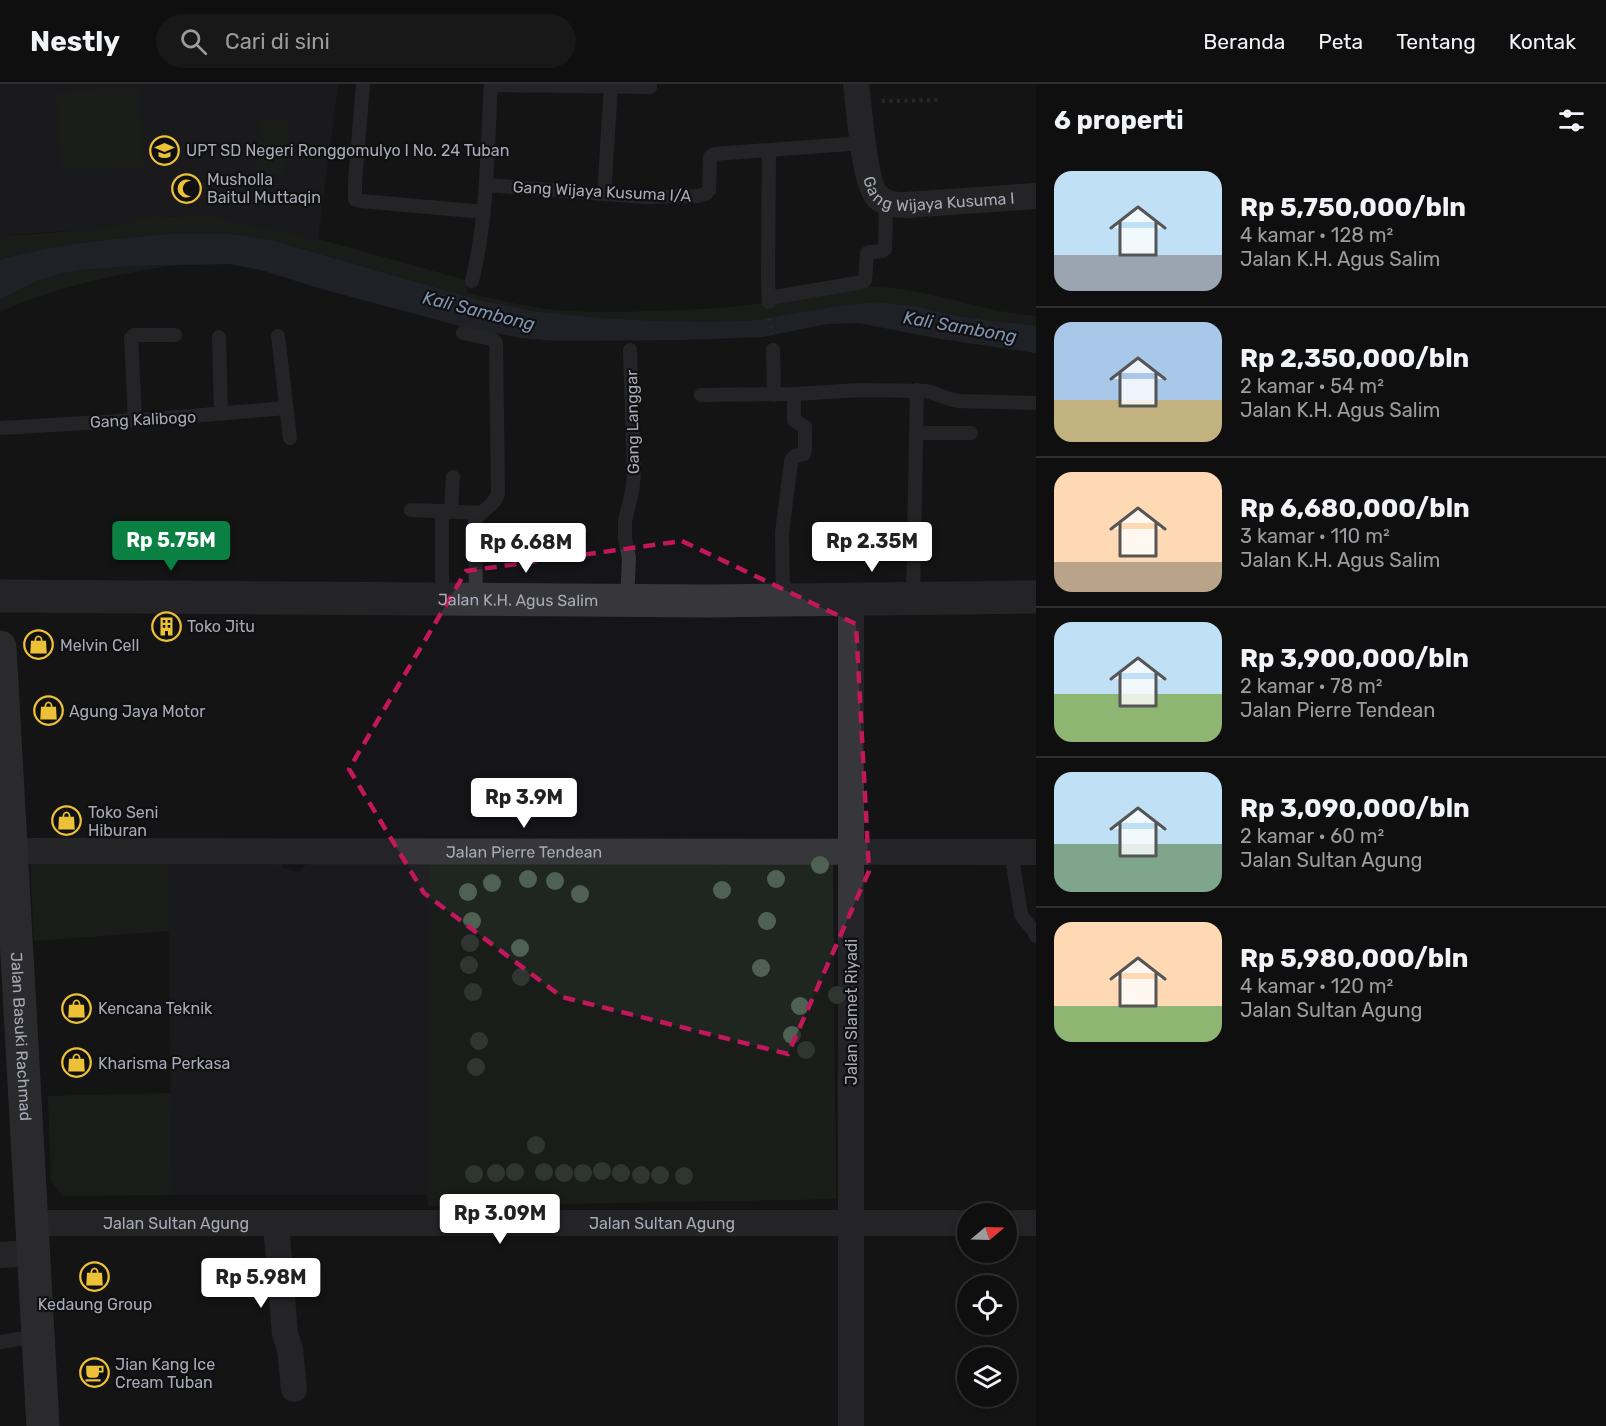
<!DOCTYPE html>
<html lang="id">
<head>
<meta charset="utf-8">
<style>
	:root { --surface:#100f10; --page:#191819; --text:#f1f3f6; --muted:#9c9c9f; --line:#302f30; --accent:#0b8043 }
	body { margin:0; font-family:Rubik,sans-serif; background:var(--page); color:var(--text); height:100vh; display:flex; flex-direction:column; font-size:22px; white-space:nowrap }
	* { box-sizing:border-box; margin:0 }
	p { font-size:20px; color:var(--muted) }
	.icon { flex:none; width:33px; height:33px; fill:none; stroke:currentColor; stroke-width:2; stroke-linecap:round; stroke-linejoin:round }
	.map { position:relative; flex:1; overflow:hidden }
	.details { display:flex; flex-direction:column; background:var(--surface); width:570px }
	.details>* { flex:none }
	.needle { width:39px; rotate:71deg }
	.tools { position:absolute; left:957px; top:1119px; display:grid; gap:12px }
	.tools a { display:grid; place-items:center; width:60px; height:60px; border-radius:50%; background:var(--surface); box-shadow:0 3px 9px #0003,0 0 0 2px var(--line); font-size:30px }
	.price { position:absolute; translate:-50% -51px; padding:0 14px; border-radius:6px; background:#fff; color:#222; font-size:20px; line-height:39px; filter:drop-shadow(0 2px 3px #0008) }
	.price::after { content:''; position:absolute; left:50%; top:36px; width:18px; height:14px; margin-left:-9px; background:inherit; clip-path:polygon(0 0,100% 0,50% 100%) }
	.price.active { background:var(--accent); color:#fff }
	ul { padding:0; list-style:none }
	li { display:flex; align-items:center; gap:18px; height:150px; padding:0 18px }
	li+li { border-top:2px solid var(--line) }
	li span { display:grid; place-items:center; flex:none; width:168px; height:120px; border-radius:18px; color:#555 }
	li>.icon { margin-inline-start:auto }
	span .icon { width:72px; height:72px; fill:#fffc; stroke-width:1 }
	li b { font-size:26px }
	h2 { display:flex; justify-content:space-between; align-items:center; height:72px; padding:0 18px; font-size:26px }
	header { display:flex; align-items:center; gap:36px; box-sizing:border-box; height:84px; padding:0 30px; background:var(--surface); border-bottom:2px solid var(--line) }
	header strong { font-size:28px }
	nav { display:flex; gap:33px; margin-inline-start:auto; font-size:21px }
	.search { width:420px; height:54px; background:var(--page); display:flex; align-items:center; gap:15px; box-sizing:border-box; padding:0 21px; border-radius:33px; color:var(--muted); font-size:22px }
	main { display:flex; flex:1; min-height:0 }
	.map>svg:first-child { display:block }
</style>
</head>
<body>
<header>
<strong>Nestly</strong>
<div class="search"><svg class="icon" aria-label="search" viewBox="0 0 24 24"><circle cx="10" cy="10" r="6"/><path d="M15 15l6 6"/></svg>Cari di sini</div>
<nav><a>Beranda</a><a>Peta</a><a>Tentang</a><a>Kontak</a></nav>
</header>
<main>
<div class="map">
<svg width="1036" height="1342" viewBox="0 0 1036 1342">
	<rect width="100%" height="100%" fill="#151416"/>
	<!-- built -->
	<g fill="#212023">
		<polygon points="0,0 338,0 318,155 210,132 153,133 142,134 99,145 18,150 0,154"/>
		<polygon points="530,774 836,1115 428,1122 427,1111 172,1111 168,776 278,775 283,784 299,788 308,778 505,775 513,781 524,780"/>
	</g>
	<!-- green -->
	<g fill="#1f2620">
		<polygon points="139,4 143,83 61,87 57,8"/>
		<polygon points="262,34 290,37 283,92 255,88"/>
		<path d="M210 132 318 155 469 197 466 209C496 215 525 223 555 226 588 229 622 228 655 227 684 226 713 225 741 222 783 217 824 204 867 203 925 202 979 228 1036 232V242L987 236 952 231 915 222 874 218 836 222 758 236 712 238 656 237 602 234 539 228 479 216 270 156 230 150H196L124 155 44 166 0 176V154L8 152 99 145 142 134 153 133Z"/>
		<path d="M176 181C116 190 55 203 0 228V215C18 205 36 195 55 190 94 181 136 182 176 181Z"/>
		<polygon points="530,774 833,774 836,1115 428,1122 429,777 505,775 513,781 524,780"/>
		<polygon points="168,776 169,847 34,857 30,777"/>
		<polygon points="171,1009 172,1111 62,1112 51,1096 48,1012"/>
	</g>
	<!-- water -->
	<path fill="#2b323a" d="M172 150H230L270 156 479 216 539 228 602 234 656 237 712 238 758 236 836 222 874 218 915 222 952 231 986 236 1036 242V269L941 255 858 239 827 240 763 253 680 256 556 257 521 254 460 242 322 205 261 186 229 180 131 182 77 186 55 191 36 197 0 215V176C56 160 114 155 172 150Z"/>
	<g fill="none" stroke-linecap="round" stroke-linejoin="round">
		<!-- path -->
		<g stroke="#3c3d42" stroke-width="4" stroke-dasharray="3 4.5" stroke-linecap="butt">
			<polyline points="882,17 938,16"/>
			<polyline points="463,231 468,212"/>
			<polyline points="770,234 772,250"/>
		</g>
		<!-- service -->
		<g stroke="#36363b" stroke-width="14">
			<polyline points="363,0 355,98 355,115 361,117 484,128"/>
			<polyline points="491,1 650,3"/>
			<polyline points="486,101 645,113 698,112 705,110 709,106 710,73 714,70 863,59"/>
			<polyline points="604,110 611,3"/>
			<path d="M472 197C488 132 487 66 491 0"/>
			<path d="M769 214 863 198 865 196 867 169C872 166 881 170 885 165L886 118"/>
			<polyline points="769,218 768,194 769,66"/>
			<path d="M463 249 492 255 496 259 498 409C495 423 480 425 475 438L476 515"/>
			<polyline points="278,252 290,354"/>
			<polyline points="219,253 221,330"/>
			<polyline points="773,266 774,311"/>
			<path d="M701 311 794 310 861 306 925 307C937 309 946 315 958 317L1036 319"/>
			<polyline points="135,336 131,254 134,251 175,251"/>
			<polyline points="0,344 155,335 286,324"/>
			<polyline points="916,349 971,349"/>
			<polyline points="411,426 481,429"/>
			<polyline points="442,427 442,515"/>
			<polyline points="451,427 453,393"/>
			<polyline points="913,514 917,306"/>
			<polyline points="627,516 629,474 625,455 625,437 632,408 634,390 630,266"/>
			<path d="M783 516 782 449 791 378C793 370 797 372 804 370L805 365V343L794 336V310"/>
			<path d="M1011 768 1021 830C1025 839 1033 843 1036 852"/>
			<polyline points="0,1258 38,1252"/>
		</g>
		<!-- minor -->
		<g stroke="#36363b" stroke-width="26">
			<path id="s1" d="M856 0C859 21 864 103 879 114 886 120 897 121 906 121L1036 112"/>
			<polyline points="851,515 851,1342"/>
			<path id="s2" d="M11 767 1036 768"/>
			<path id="s3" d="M32 1139H968"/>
			<polyline points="276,1139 285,1250 290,1265 294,1305"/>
			<polyline points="1006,1139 1036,1139"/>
			<polyline points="0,1171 34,1169"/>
		</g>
		<!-- tertiary -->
		<path stroke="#36363b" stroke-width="33" id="s4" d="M0 512 709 517 1036 513"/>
		<!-- secondary -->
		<path stroke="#44454b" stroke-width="33" id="s5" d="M0 563 43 1342"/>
	</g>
	<!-- trees -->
	<g fill="#4f6152">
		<circle cx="820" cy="781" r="9"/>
		<circle cx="528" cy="795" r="9"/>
		<circle cx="776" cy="795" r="9"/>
		<circle cx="555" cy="797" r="9"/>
		<circle cx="492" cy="799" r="9"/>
		<circle cx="722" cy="806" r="9"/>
		<circle cx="468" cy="808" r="9"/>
		<circle cx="580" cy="810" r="9"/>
		<circle cx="472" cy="837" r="9"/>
		<circle cx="767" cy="837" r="9"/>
		<circle cx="470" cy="859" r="9"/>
		<circle cx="520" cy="864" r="9"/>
		<circle cx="469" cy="881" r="9"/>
		<circle cx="761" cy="884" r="9"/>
		<circle cx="521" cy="893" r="9"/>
		<circle cx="473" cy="908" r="9"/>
		<circle cx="837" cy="911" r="9"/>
		<circle cx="800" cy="922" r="9"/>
		<circle cx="792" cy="951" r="9"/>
		<circle cx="479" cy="957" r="9"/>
		<circle cx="806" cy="966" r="9"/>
		<circle cx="476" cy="983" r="9"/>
		<circle cx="536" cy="1061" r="9"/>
		<circle cx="602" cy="1087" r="9"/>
		<circle cx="515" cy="1088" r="9"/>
		<circle cx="544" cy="1088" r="9"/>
		<circle cx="496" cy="1089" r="9"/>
		<circle cx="564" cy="1089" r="9"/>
		<circle cx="583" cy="1089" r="9"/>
		<circle cx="621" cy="1089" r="9"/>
		<circle cx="474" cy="1090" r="9"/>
		<circle cx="641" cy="1091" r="9"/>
		<circle cx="660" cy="1091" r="9"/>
		<circle cx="684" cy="1092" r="9"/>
	</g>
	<!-- marked area -->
	<path d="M0 0H1036V1342H0ZM682 457 856 540 869 787 788 970 562 913 424 809 349 685 466 487Z" fill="#151416" fill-opacity=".55" fill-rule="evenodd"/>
	<path fill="none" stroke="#c2185b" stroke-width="4.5" stroke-dasharray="12 8" stroke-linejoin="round" d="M682 457 856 540 869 787 788 970 562 913 424 809 349 685 466 487Z"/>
	<!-- icons -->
	<defs>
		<symbol id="school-ring" viewBox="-11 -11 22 22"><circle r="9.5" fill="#100f11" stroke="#ecc137" stroke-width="1.5"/><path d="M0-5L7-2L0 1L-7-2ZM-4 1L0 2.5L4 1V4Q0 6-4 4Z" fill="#ecc137"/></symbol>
		<symbol id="mosque-ring" viewBox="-11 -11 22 22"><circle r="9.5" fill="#100f11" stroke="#ecc137" stroke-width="1.5"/><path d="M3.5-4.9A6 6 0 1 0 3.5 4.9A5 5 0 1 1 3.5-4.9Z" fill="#ecc137"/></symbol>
		<symbol id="building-ring" viewBox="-11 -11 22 22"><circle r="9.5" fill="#100f11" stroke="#ecc137" stroke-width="1.5"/><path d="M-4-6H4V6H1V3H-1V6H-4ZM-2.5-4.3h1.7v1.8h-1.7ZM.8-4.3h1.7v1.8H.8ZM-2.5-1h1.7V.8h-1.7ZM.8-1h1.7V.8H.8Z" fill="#ecc137"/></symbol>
		<symbol id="shop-ring" viewBox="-11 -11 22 22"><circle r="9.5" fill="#100f11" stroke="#ecc137" stroke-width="1.5"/><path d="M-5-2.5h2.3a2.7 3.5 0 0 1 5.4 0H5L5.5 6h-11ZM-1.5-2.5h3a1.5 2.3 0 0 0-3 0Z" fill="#ecc137"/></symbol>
		<symbol id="cafe-ring" viewBox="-11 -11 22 22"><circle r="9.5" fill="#100f11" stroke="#ecc137" stroke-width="1.5"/><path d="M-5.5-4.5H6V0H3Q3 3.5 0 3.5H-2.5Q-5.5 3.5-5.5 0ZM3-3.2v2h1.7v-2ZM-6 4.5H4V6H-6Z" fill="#ecc137"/></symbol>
	</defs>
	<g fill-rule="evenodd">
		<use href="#school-ring" x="148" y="50" width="33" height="33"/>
		<use href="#mosque-ring" x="170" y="88" width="33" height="33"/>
		<use href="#building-ring" x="150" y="526" width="33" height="33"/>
		<use href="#shop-ring" x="22" y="544" width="33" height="33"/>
		<use href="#shop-ring" x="32" y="610" width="33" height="33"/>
		<use href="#shop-ring" x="50" y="720" width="33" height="33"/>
		<use href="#shop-ring" x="60" y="908" width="33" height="33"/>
		<use href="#shop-ring" x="60" y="962" width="33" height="33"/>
		<use href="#shop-ring" x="78" y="1176" width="33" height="33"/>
		<use href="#cafe-ring" x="78" y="1272" width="33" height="33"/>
	</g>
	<g text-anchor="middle" stroke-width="4.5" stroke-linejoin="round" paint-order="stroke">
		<!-- poi labels -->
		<g font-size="16" fill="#a7aab6" stroke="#100f11" text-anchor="start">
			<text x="186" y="72">UPT SD Negeri Ronggomulyo I No. 24 Tuban</text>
			<text x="207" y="101">Musholla<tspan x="207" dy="18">Baitul Muttaqin</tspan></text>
			<text x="187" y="548">Toko Jitu</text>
			<text x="60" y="567">Melvin Cell</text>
			<text x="69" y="633">Agung Jaya Motor</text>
			<text x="88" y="734">Toko Seni<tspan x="88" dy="18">Hiburan</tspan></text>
			<text x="98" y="930">Kencana Teknik</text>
			<text x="98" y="985">Kharisma Perkasa</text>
			<text x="95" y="1226" text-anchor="middle">Kedaung Group</text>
			<text x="115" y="1286">Jian Kang Ice<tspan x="115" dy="18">Cream Tuban</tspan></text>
		</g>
		<!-- street labels -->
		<g font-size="16" fill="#a7aab6" stroke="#100f11">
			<text dy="6" stroke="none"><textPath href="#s1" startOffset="174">Gang Wijaya Kusuma I</textPath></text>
			<text transform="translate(602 107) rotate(3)" y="6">Gang Wijaya Kusuma I/A</text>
			<text transform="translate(143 335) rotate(-3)" y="6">Gang Kalibogo</text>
			<text transform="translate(632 338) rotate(-91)" y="6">Gang Langgar</text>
			<text dy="6" stroke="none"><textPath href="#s4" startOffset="518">Jalan K.H. Agus Salim</textPath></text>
			<text dy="6" stroke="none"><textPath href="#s2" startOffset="513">Jalan Pierre Tendean</textPath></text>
			<text transform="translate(851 928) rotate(-90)" y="6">Jalan Slamet Riyadi</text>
			<text dy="6" stroke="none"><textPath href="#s5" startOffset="390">Jalan Basuki Rachmad</textPath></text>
			<text dy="6" stroke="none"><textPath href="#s3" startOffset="144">Jalan Sultan Agung</textPath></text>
			<text dy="6" stroke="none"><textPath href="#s3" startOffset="630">Jalan Sultan Agung</textPath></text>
		</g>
		<!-- water labels -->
		<g font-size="18" font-style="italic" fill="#7e94b0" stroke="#100f11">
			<text transform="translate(479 227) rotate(14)" y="6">Kali Sambong</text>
			<text transform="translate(960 243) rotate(10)" y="6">Kali Sambong</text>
		</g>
	</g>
</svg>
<div class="tools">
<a><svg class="needle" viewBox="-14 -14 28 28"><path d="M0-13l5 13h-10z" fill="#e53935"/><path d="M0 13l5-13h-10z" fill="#9c9c9f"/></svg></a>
<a><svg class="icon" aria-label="locate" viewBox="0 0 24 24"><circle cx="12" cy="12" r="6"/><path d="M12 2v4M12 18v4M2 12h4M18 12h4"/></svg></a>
<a><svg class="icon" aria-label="layers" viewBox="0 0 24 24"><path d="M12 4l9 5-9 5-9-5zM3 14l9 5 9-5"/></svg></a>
</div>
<b class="price active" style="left:171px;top:488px">Rp 5.75M</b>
<b class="price" style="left:872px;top:489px">Rp 2.35M</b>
<b class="price" style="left:526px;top:490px">Rp 6.68M</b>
<b class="price" style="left:524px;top:745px">Rp 3.9M</b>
<b class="price" style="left:500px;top:1161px">Rp 3.09M</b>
<b class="price" style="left:261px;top:1225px">Rp 5.98M</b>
</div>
<section class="details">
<h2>6 properti<svg class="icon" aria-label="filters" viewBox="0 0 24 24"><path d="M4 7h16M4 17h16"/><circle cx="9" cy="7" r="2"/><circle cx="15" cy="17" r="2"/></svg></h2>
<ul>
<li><span style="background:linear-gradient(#bfe0f5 70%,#9aa5b1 0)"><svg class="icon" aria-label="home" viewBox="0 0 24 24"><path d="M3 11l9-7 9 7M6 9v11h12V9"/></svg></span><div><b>Rp 5,750,000/bln</b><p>4 kamar · 128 m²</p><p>Jalan K.H. Agus Salim</p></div></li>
<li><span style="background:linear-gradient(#a9c7e8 65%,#c2b280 0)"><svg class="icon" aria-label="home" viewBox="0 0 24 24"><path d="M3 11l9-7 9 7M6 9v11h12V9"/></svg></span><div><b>Rp 2,350,000/bln</b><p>2 kamar · 54 m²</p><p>Jalan K.H. Agus Salim</p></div></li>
<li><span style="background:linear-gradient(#ffd9b3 75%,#b9a48a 0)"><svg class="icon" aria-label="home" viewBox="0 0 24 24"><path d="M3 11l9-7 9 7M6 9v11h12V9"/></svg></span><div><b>Rp 6,680,000/bln</b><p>3 kamar · 110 m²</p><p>Jalan K.H. Agus Salim</p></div></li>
<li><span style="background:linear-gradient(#bfe0f5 60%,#8fb573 0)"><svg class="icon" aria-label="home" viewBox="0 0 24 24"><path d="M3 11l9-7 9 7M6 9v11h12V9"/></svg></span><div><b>Rp 3,900,000/bln</b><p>2 kamar · 78 m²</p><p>Jalan Pierre Tendean</p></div></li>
<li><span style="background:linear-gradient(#bfe0f5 60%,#7fa58c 0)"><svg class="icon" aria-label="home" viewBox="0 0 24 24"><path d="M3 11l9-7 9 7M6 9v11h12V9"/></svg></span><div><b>Rp 3,090,000/bln</b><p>2 kamar · 60 m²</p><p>Jalan Sultan Agung</p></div></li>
<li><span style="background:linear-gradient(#ffd9b3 70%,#8fb573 0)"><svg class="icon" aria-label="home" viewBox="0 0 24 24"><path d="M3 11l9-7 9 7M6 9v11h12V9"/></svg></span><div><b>Rp 5,980,000/bln</b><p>4 kamar · 120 m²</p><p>Jalan Sultan Agung</p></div></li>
</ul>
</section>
</main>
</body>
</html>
